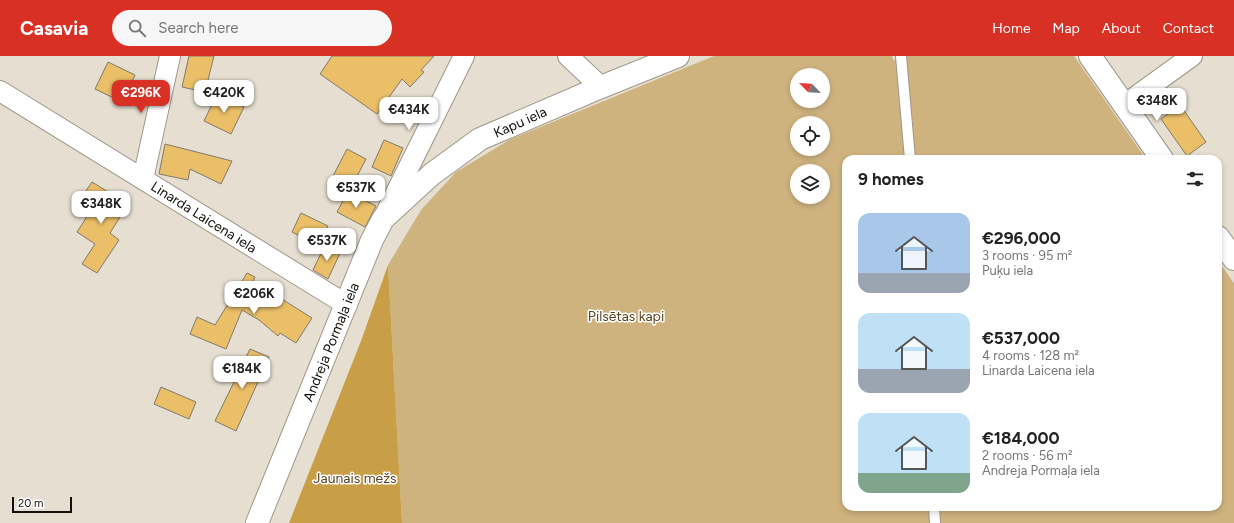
<!DOCTYPE html>
<html lang="en">
<head>
<meta charset="utf-8">
<style>
	:root { --surface:#fff; --page:#f6f6f6; --text:#222; --muted:#767676; --accent:#d93025 }
	body { margin:0; font-family:Figtree,sans-serif; background:var(--page); color:var(--text); height:100vh; display:flex; flex-direction:column; font-size:15px; white-space:nowrap }
	* { box-sizing:border-box; margin:0 }
	p { font-size:13px; color:var(--muted) }
	.icon { flex:none; width:22px; height:22px; fill:none; stroke:currentColor; stroke-width:2; stroke-linecap:round; stroke-linejoin:round }
	.map { position:relative; flex:1; overflow:hidden }
	.drawer { position:absolute; left:842px; top:99px; width:380px; height:356px; display:flex; flex-direction:column; background:var(--surface); border-radius:12px; box-shadow:0 2px 6px #0003 }
	.drawer>* { flex:none }
	.needle { width:26px; rotate:294deg }
	.buttons { position:absolute; left:790px; top:12px; display:grid; gap:8px }
	.buttons a { display:grid; place-items:center; width:40px; height:40px; border-radius:50%; background:var(--surface); box-shadow:0 2px 6px #0003; font-size:20px }
	.scale { position:absolute; left:12px; bottom:10px; width:60px; box-sizing:border-box; padding-left:4px; border:2px solid #120f0b; border-top:0; font-size:11px; line-height:14px; white-space:nowrap; color:#120f0b; -webkit-text-stroke:3px #fff; paint-order:stroke }
	.price { position:absolute; translate:-50% -34px; padding:0 9px; border-radius:8px; background:#fff; color:#222; font-size:13px; line-height:26px; filter:drop-shadow(0 1px 2px #0008) }
	.price::after { content:''; position:absolute; left:50%; top:24px; width:12px; height:9px; margin-left:-6px; background:inherit; clip-path:polygon(0 0,100% 0,50% 100%) }
	.price.on { background:var(--accent); color:#fff }
	ul { padding:0; list-style:none }
	li { display:flex; align-items:center; gap:12px; height:100px; padding:0 16px }
	li span { display:grid; place-items:center; flex:none; width:112px; height:80px; border-radius:12px; color:#555 }
	li>.icon { margin-inline-start:auto }
	span .icon { width:48px; height:48px; fill:#fffc; stroke-width:1 }
	li b { font-size:17px }
	h2 { display:flex; justify-content:space-between; align-items:center; height:48px; padding:0 16px; font-size:17px }
	header { display:flex; align-items:center; gap:24px; box-sizing:border-box; height:56px; padding:0 20px; background:var(--accent); color:#fff }
	header strong { font-size:19px }
	nav { display:flex; gap:22px; margin-inline-start:auto; font-size:14px }
	.search { width:280px; height:36px; background:var(--page); display:flex; align-items:center; gap:10px; box-sizing:border-box; padding:0 14px; border-radius:22px; color:var(--muted); font-size:15px }
	.map>svg:first-child { display:block }
</style>
</head>
<body>
<header>
<strong>Casavia</strong>
<div class="search"><svg class="icon" aria-label="search" viewBox="0 0 24 24"><circle cx="10" cy="10" r="6"/><path d="M15 15l6 6"/></svg>Search here</div>
<nav><a>Home</a><a>Map</a><a>About</a><a>Contact</a></nav>
</header>
<div class="map">
<svg width="1234" height="467" viewBox="0 0 1234 467">
	<rect width="100%" height="100%" fill="#e6ded0"/>
	<!-- green -->
	<path fill="#cfb37f" fill-rule="evenodd" d="M714 0H892L893 4 908 0H1074L1146 103H846V451H1218V205L1234 227V467H402L388 209 421 154 456 116 511 83ZM797 19H823V45H797ZM797 67H823V93H797ZM797 115H823V141H797Z"/>
	<!-- forest -->
	<polygon fill="#c89e46" points="388,209 402,467 289,467 361,285"/>
	<!-- building -->
	<g fill="#ebbf68" stroke="#80796d">
		<polygon points="189,0 214,0 205,36 182,31"/>
		<polygon points="332,0 434,0 421,14 424,16 410,31 402,23 377,58 320,18"/>
		<polygon points="108,6 135,19 122,46 95,33"/>
		<polygon points="217,38 244,51 231,78 204,65"/>
		<polygon points="1180,49 1206,86 1187,100 1161,63"/>
		<polygon points="384,84 403,92 391,120 372,111"/>
		<polygon points="165,88 232,105 221,128 190,113 188,124 159,118"/>
		<polygon points="347,93 366,103 352,130 333,120"/>
		<polygon points="92,126 128,148 110,177 119,184 97,217 82,208 95,188 77,176 94,150 81,142"/>
		<polygon points="348,135 376,150 365,171 337,156"/>
		<polygon points="301,157 328,170 318,189 292,176"/>
		<polygon points="325,189 340,197 328,223 313,214"/>
		<polygon points="247,217 255,221 253,225 312,262 296,287 280,277 278,280 259,264 242,254 226,293 190,278 197,261 215,269"/>
		<polygon points="250,293 269,301 236,375 215,365"/>
		<polygon points="161,331 196,346 189,363 154,348"/>
	</g>
	<g fill="none" stroke-linecap="round" stroke-linejoin="round">
		<defs>
			<g id="service">
				<polyline points="901,0 910,103"/>
				<polyline points="934,451 935,467"/>
			</g>
			<g id="minor">
				<polyline points="568,0 601,31"/>
				<polyline points="0,35 347,249"/>
				<polyline points="1124,49 1192,0"/>
				<polyline points="143,123 170,0"/>
				<polyline points="385,159 464,0"/>
			</g>
			<polyline id="tertiary" points="257,467 372,184 383,163 432,118 480,83 601,31 678,0"/>
			<g id="secondary">
				<polyline points="1090,0 1162,103"/>
				<polyline points="1218,181 1234,203"/>
			</g>
		</defs>
		<!-- service casing -->
		<use href="#service" stroke="#9e978a" stroke-width="12"/>
		<!-- minor casing -->
		<use href="#minor" stroke="#9e978a" stroke-width="22"/>
		<!-- tertiary casing -->
		<use href="#tertiary" stroke="#9e978a" stroke-width="24"/>
		<!-- secondary casing -->
		<use href="#secondary" stroke="#9e978a" stroke-width="24"/>
		<!-- service -->
		<use href="#service" stroke="#fff" stroke-width="10"/>
		<!-- minor -->
		<use href="#minor" stroke="#fff" stroke-width="20"/>
		<!-- tertiary -->
		<use href="#tertiary" stroke="#fff" stroke-width="22"/>
		<!-- secondary -->
		<use href="#secondary" stroke="#fff" stroke-width="22"/>
	</g>
	<g text-anchor="middle" stroke-width="3" stroke-linejoin="round" paint-order="stroke">
		<!-- street labels -->
		<g font-size="14" fill="#120f0b" stroke="#fff">
			<text transform="translate(520 66) rotate(-24)" y="5">Kapu iela</text>
			<text transform="translate(204 161) rotate(32)" y="5">Linarda Laicena iela</text>
			<text transform="translate(331 286) rotate(-68)" y="5">Andreja Pormaļa iela</text>
		</g>
		<!-- park labels -->
		<g font-size="14" fill="#574520" stroke="#fff">
			<text x="626" y="265">Pilsētas kapi</text>
			<text x="355" y="427">Jaunais mežs</text>
		</g>
	</g>
</svg>
<div class="buttons">
<a><svg class="needle" viewBox="-14 -14 28 28"><path d="M0-13l5 13h-10z" fill="#e53935"/><path d="M0 13l5-13h-10z" fill="#767676"/></svg></a>
<a><svg class="icon" aria-label="locate" viewBox="0 0 24 24"><circle cx="12" cy="12" r="6"/><path d="M12 2v4M12 18v4M2 12h4M18 12h4"/></svg></a>
<a><svg class="icon" aria-label="layers" viewBox="0 0 24 24"><path d="M12 4l9 5-9 5-9-5zM3 14l9 5 9-5"/></svg></a>
</div>
<div class="scale">20 m</div>
<b class="price on" style="left:141px;top:58px">€296K</b>
<b class="price" style="left:224px;top:58px">€420K</b>
<b class="price" style="left:1157px;top:66px">€348K</b>
<b class="price" style="left:409px;top:75px">€434K</b>
<b class="price" style="left:356px;top:153px">€537K</b>
<b class="price" style="left:101px;top:169px">€348K</b>
<b class="price" style="left:327px;top:206px">€537K</b>
<b class="price" style="left:254px;top:259px">€206K</b>
<b class="price" style="left:242px;top:334px">€184K</b>
<section class="drawer">
<h2>9 homes<svg class="icon" aria-label="filters" viewBox="0 0 24 24"><path d="M4 7h16M4 17h16"/><circle cx="9" cy="7" r="2"/><circle cx="15" cy="17" r="2"/></svg></h2>
<ul>
<li><span style="background:linear-gradient(#a9c7e8 75%,#9aa5b1 0)"><svg class="icon" aria-label="home" viewBox="0 0 24 24"><path d="M3 11l9-7 9 7M6 9v11h12V9"/></svg></span><div><b>€296,000</b><p>3 rooms · 95 m²</p><p>Puķu iela</p></div></li>
<li><span style="background:linear-gradient(#bfe0f5 70%,#9aa5b1 0)"><svg class="icon" aria-label="home" viewBox="0 0 24 24"><path d="M3 11l9-7 9 7M6 9v11h12V9"/></svg></span><div><b>€537,000</b><p>4 rooms · 128 m²</p><p>Linarda Laicena iela</p></div></li>
<li><span style="background:linear-gradient(#bfe0f5 75%,#7fa58c 0)"><svg class="icon" aria-label="home" viewBox="0 0 24 24"><path d="M3 11l9-7 9 7M6 9v11h12V9"/></svg></span><div><b>€184,000</b><p>2 rooms · 56 m²</p><p>Andreja Pormaļa iela</p></div></li>
</ul>
</section>
</div>
</body>
</html>
